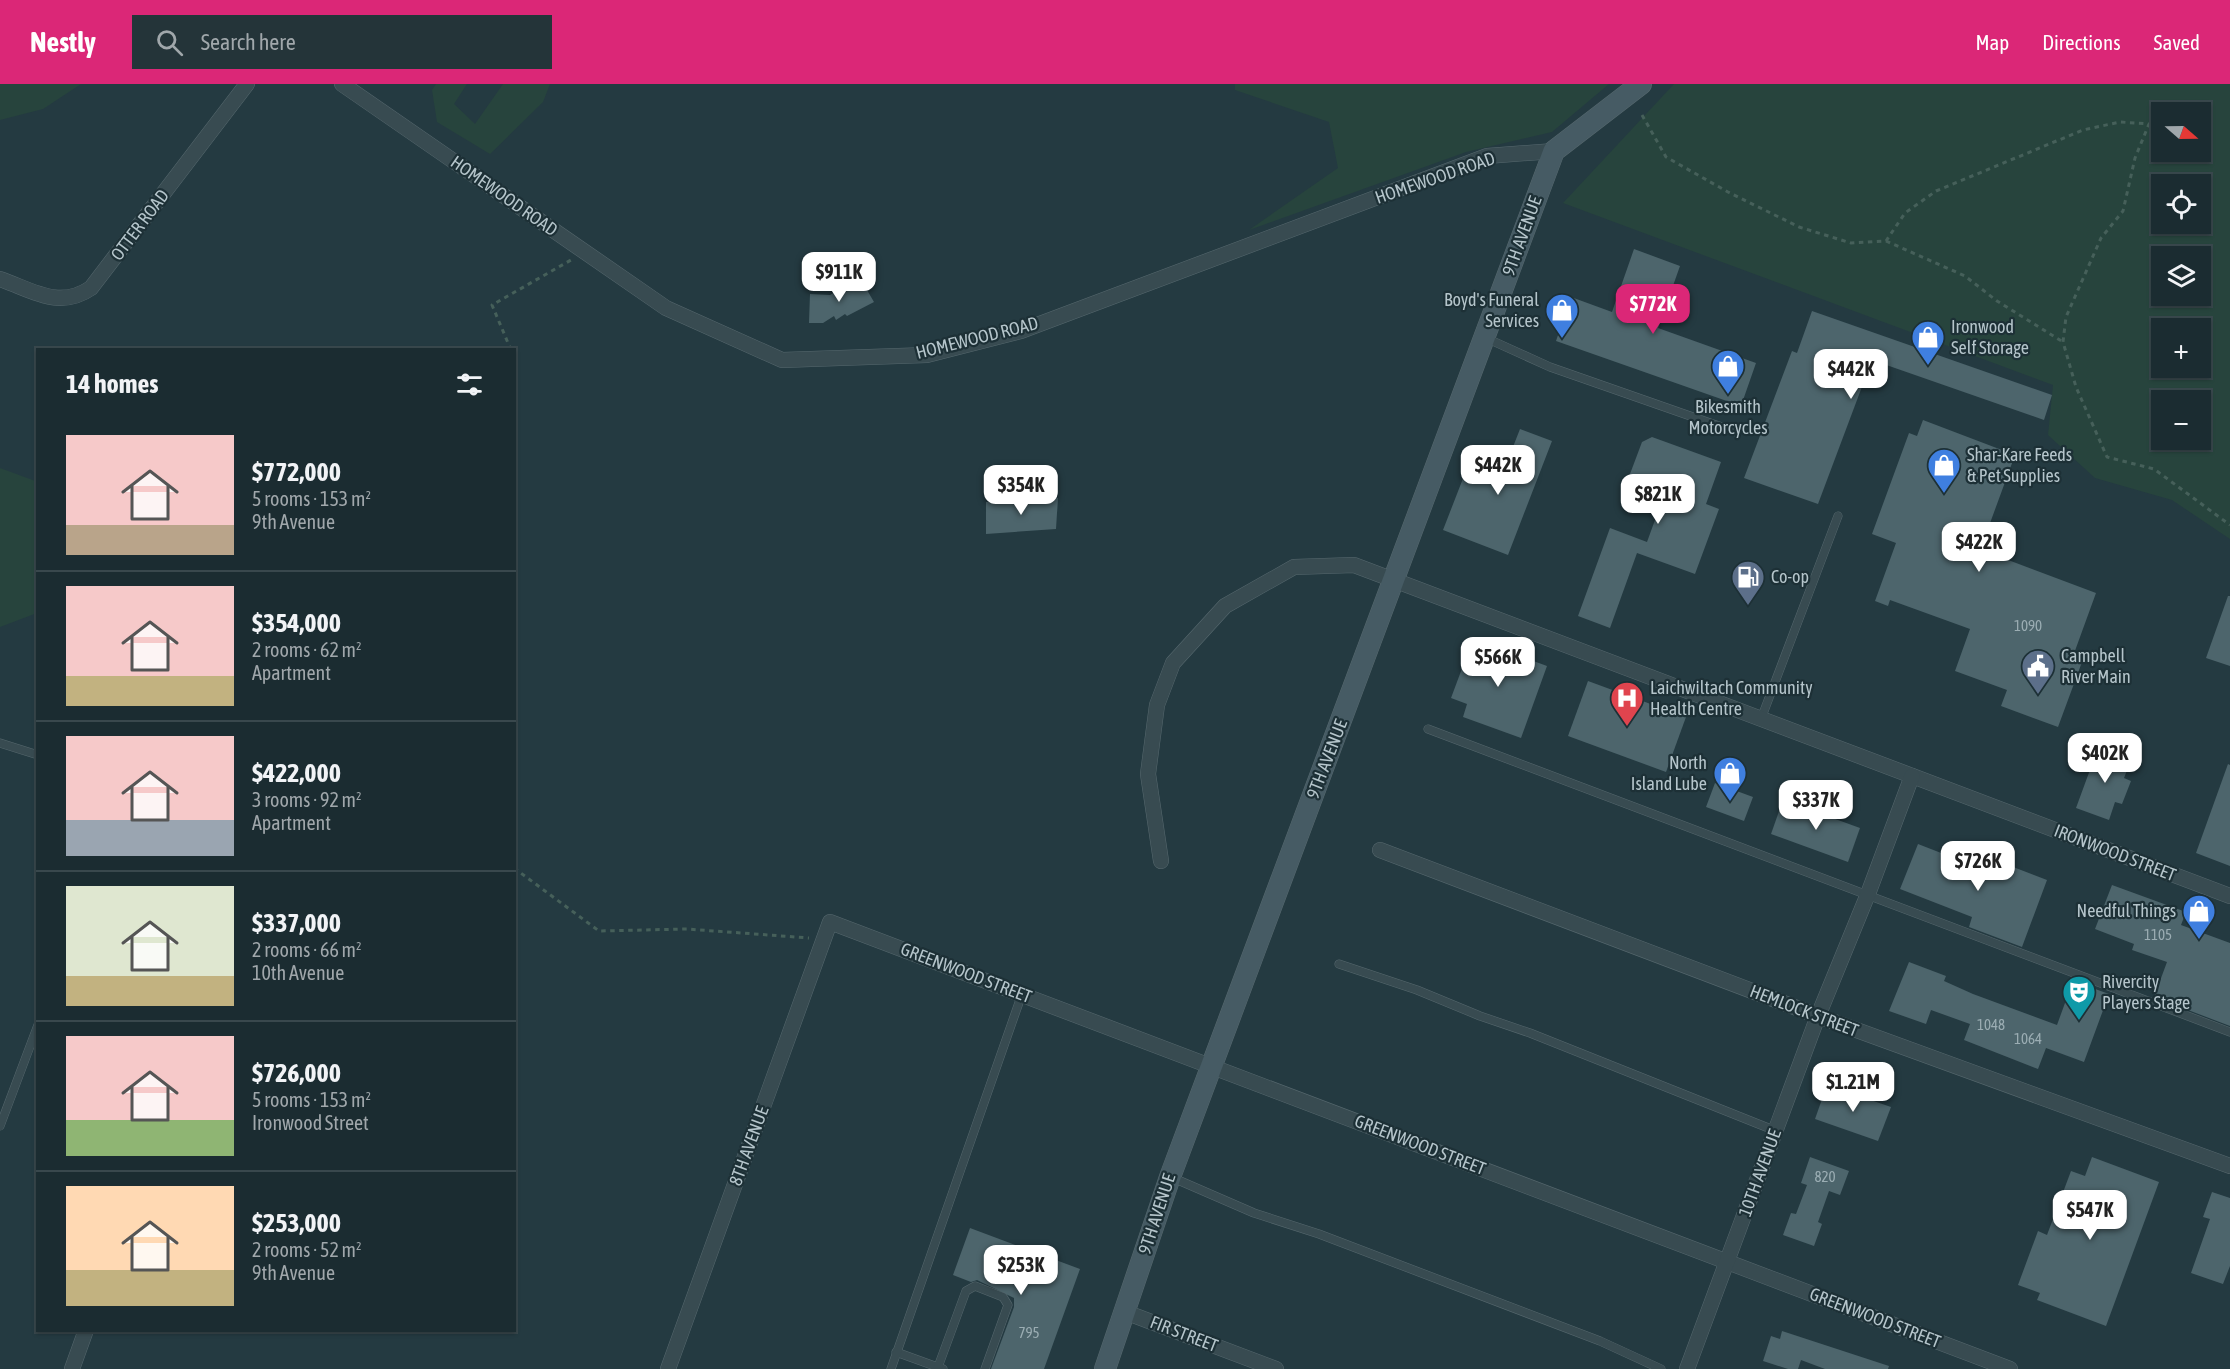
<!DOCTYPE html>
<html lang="en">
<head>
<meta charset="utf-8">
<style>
	:root { --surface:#1b2c31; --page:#243439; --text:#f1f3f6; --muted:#a0a7ab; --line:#39484d; --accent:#db2777 }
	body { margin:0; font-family:"Asap Condensed",sans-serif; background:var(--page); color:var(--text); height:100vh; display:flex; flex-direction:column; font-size:22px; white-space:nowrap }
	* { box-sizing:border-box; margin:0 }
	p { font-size:20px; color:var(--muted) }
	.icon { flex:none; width:33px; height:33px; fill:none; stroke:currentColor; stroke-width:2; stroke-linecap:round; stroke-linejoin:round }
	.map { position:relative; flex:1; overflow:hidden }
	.panel { position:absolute; left:36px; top:264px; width:480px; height:984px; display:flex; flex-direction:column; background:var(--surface); border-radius:0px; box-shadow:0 2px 4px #0004,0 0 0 2px var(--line) }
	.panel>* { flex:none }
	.needle { width:39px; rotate:110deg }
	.tools { position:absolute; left:2151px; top:18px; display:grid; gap:12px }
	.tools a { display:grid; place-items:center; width:60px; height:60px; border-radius:0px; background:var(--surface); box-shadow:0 2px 4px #0004,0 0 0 2px var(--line); font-size:30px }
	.price { position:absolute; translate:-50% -51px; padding:0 14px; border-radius:12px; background:#fff; color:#222; font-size:20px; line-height:39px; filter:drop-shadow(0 2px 3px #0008) }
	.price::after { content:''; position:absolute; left:50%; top:36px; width:18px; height:14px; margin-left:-9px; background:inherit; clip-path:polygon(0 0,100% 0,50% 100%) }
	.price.current { background:var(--accent); color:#fff }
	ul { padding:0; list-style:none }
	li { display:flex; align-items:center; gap:18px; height:150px; padding:0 30px }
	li+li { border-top:2px solid var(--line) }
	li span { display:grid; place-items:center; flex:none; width:168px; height:120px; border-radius:0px; color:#555 }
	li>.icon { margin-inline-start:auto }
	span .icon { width:72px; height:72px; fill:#fffc; stroke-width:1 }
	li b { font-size:26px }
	h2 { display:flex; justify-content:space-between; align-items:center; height:72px; padding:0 30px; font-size:26px }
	header { display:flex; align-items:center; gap:36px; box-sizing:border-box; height:84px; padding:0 30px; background:var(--accent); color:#fff }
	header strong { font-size:28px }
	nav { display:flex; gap:33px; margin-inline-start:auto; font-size:21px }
	.search { width:420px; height:54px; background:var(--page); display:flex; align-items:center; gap:15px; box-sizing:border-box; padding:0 21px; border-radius:0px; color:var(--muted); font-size:22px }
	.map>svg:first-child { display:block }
</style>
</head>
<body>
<header>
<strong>Nestly</strong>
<div class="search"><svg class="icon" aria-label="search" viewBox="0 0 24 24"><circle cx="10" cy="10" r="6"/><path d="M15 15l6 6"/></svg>Search here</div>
<nav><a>Map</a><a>Directions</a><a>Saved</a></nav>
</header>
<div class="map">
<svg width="2230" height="1285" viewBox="0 0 2230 1285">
	<rect width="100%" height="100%" fill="#243a41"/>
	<!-- green -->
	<g fill="#27443d" fill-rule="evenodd">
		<polygon points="0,0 81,0 43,25 0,36"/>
		<polygon points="436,0 467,0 454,20 475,40 503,0 550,0 543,18 490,70 437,38 432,6"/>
		<polygon points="1235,0 1609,0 1552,48 1466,68 1249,146 1338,84 1329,38 1235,6"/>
		<path d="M1674 0H2230V455L2172 416 2095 394 2048 351 2053 301 1563 119ZM2200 28V68H2162V28ZM2200 100V140H2162V100ZM2200 172V212H2162V172ZM2200 244V284H2162V244ZM2200 316V356H2162V316Z"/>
		<polygon points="0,384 38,398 37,529 0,543"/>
	</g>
	<!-- building -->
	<g fill="#4d656c">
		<polygon points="1634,165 1680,182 1658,244 1756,279 1741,322 1556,257 1571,213 1612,228"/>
		<polygon points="860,194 874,218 847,232 845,230 836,236 834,232 823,239 809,239 810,210 830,211"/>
		<polygon points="1812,227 2052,311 2044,336 1872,276 1818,420 1744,394 1792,267 1797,269"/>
		<polygon points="1923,336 2015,371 1982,461 1989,464 1987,468 2096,509 2072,575 2082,578 2058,643 2001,622 2007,606 1955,587 1970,545 1890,516 1888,522 1875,517 1896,459 1872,450 1909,349 1917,352"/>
		<polygon points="1520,345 1552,357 1508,471 1443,446 1469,379 1502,391"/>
		<polygon points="1652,353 1721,378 1706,420 1719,425 1695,490 1637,469 1610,544 1578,532 1610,444 1647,458 1667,403 1630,390 1642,358"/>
		<polygon points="1058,414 1056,445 986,450 986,418"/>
		<polygon points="2228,512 2230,512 2230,582 2206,574"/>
		<polygon points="1473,555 1547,582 1521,654 1463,633 1467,620 1451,614"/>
		<polygon points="1588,597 1686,633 1666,688 1568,652"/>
		<polygon points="2098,664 2131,676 2124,694 2131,697 2122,720 2115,718 2109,736 2076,724"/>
		<polygon points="2228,680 2230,681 2230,782 2196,769"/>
		<polygon points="1715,699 1753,713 1744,737 1706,723"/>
		<polygon points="1783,716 1860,744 1848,778 1771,750"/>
		<polygon points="1918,760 1990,788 1995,776 2047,796 2022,863 1969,843 1972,833 1900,805"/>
		<polygon points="2112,801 2186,828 2181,841 2230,859 2230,942 2154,913 2167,878 2132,866 2134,860 2095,845"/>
		<polygon points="1909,878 1946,892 1944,897 1973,910 2057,941 2073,897 2109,910 2084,978 2046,964 2038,985 1964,956 1970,940 1931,926 1926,940 1889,927"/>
		<polygon points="1827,1001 1891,1023 1878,1057 1815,1035"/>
		<polygon points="1810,1073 1849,1087 1840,1111 1829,1107 1818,1138 1822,1140 1814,1162 1783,1151 1791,1129 1796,1130 1807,1101 1801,1099"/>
		<polygon points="2092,1073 2159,1098 2106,1242 2037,1216 2040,1209 2018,1201 2038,1147 2047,1151 2071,1087 2085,1092"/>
		<polygon points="2212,1108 2230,1114 2230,1182 2223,1200 2191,1189 2210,1135 2203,1133"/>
		<polygon points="970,1144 1080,1185 1044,1285 991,1285 1014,1223 1014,1214 977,1196 971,1198 953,1191"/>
		<polygon points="1782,1247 1889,1282 1888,1285 1825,1285 1801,1276 1798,1285 1788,1285 1763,1277 1771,1252 1780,1255"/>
	</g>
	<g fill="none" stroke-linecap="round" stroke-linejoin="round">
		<defs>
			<g id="service">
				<polyline points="1486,254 1550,283 1736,348"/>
				<polyline points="1761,635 1838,432"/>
				<polyline points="1428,645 2230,948"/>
				<polyline points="0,659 38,671"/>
				<polyline points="1339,880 1417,906 1480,932 1530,949 1776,1047"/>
				<polyline points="0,1042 38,941"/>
				<polyline points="1171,1093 1254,1129 1319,1150 1600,1257 1661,1285"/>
				<polyline points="896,1268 943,1285"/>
				<polyline points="938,1283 966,1207 975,1202 1003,1213 1008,1221 985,1285"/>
				<polyline points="891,1285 1022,910"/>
			</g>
			<g id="minor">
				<polyline points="342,0 666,224 782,276 927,271 1021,247 1487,72 1554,67"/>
				<path d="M0 195C32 206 59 226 91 204L247 0"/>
				<polyline points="1380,766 1818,932 2230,1082"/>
				<polyline points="1161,777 1148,690 1157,621 1173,579 1225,522 1294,483 1354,481 2230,812"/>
				<polyline points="1125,1228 1276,1285"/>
				<polyline points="72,1285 86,1246"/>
				<polyline points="668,1285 830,838 2010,1285"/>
				<polyline points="1687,1285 1818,932 1868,810 1912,692"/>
			</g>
			<polyline id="secondary" points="1105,1285 1170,1093 1554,67 1641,0"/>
		</defs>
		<!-- service casing -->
		<use href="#service" stroke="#56686e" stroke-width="9"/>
		<!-- minor casing -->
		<use href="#minor" stroke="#56686e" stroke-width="16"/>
		<!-- secondary casing -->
		<use href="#secondary" stroke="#56686e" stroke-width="22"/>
		<!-- path -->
		<g stroke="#46605a" stroke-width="3" stroke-dasharray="4.5 4.5" stroke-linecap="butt">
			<polyline points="1642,31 1666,73 1728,108 1799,143 1851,159 1886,157 1905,129 1936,107 2083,46 2120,38 2149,40 2135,74 2123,127 2101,154 2066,233 2063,258 2076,303 2107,373 2154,385 2230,441"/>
			<polyline points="1886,157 1965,192 1997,217 2063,258"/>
			<polyline points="511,266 492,221 571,176"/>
			<polyline points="514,274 517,281 514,281"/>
			<polyline points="514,784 599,847 687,845 809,854"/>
		</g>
		<!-- service -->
		<use href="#service" stroke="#384b51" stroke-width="8"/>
		<!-- minor -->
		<use href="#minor" stroke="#384b51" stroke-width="15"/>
		<!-- secondary -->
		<use href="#secondary" stroke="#465b64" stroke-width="21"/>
	</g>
	<!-- icons -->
	<defs>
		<symbol id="shop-pin" viewBox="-11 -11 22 30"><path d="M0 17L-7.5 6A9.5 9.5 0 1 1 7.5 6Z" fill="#3f7fe0" stroke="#1d3036"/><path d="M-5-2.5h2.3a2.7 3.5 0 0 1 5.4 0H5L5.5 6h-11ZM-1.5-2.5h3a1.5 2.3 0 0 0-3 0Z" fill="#fff"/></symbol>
		<symbol id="fuel-pin" viewBox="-11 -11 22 30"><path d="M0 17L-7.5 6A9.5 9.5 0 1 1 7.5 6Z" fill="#5c6f8a" stroke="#1d3036"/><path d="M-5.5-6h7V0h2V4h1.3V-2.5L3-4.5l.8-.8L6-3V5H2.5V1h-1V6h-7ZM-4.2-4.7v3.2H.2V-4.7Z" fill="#fff"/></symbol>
		<symbol id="civic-pin" viewBox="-11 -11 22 30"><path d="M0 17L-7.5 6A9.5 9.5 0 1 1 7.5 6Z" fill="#5c6f8a" stroke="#1d3036"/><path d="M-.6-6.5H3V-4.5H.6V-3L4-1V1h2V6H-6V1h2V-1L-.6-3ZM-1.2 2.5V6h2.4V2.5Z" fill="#fff"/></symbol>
		<symbol id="hospital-pin" viewBox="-11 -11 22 30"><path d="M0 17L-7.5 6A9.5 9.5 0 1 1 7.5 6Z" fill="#e0444e" stroke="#1d3036"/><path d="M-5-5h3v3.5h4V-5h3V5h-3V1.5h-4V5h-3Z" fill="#fff"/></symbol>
		<symbol id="theatre-pin" viewBox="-11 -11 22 30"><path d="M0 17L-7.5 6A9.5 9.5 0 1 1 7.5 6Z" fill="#0f9aa8" stroke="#1d3036"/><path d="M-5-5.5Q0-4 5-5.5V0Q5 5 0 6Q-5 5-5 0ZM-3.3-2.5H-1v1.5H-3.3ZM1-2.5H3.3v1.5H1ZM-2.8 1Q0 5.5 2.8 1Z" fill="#fff"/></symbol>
	</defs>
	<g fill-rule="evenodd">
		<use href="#shop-pin" x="1543" y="207" width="38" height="52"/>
		<use href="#shop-pin" x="1909" y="234" width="38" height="52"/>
		<use href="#shop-pin" x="1709" y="263" width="38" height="52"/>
		<use href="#shop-pin" x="1925" y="362" width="38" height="52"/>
		<use href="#fuel-pin" x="1729" y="474" width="38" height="52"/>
		<use href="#civic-pin" x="2019" y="563" width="38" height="52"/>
		<use href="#hospital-pin" x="1608" y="595" width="38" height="52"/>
		<use href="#shop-pin" x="1711" y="670" width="38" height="52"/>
		<use href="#shop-pin" x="2180" y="808" width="38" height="52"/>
		<use href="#theatre-pin" x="2060" y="889" width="38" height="52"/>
	</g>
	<g text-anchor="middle" stroke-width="4.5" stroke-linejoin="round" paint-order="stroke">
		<!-- number labels -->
		<g font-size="15" fill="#9badb3">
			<text x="2028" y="547">1090</text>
			<text x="2158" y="856">1105</text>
			<text x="1991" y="946">1048</text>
			<text x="2028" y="960">1064</text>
			<text x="1825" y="1098">820</text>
			<text x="1029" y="1254">795</text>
		</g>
		<!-- street labels -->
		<g font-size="18" fill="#b5c5cb" stroke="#1d3036">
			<text transform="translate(1435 94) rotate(-19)" y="6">HOMEWOOD ROAD</text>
			<text transform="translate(504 112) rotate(35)" y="6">HOMEWOOD ROAD</text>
			<text transform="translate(140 141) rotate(-53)" y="6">OTTER ROAD</text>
			<text transform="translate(1522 152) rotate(-70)" y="6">9TH AVENUE</text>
			<text transform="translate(977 254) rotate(-14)" y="6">HOMEWOOD ROAD</text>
			<text transform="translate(1327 675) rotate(-69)" y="6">9TH AVENUE</text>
			<text transform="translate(2115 769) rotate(21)" y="6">IRONWOOD STREET</text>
			<text transform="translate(966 889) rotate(21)" y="6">GREENWOOD STREET</text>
			<text transform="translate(1804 927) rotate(21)" y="6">HEMLOCK STREET</text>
			<text transform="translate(1420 1061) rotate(21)" y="6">GREENWOOD STREET</text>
			<text transform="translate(749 1062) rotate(-70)" y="6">8TH AVENUE</text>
			<text transform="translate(1760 1089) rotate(-70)" y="6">10TH AVENUE</text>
			<text transform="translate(1157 1130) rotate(-72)" y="6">9TH AVENUE</text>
			<text transform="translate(1875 1234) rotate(21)" y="6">GREENWOOD STREET</text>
			<text transform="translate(1184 1250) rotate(21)" y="6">FIR STREET</text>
		</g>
		<!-- poi labels -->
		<g font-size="18" fill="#b5c5cb" stroke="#1d3036" text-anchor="start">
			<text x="1539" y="222" text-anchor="end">Boyd's Funeral<tspan x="1539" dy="21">Services</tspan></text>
			<text x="1951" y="249">Ironwood<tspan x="1951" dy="21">Self Storage</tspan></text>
			<text x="1728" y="329" text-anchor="middle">Bikesmith<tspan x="1728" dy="21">Motorcycles</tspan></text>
			<text x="1967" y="377">Shar-Kare Feeds<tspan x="1967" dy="21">&amp; Pet Supplies</tspan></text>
			<text x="1771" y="499">Co-op</text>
			<text x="2061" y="578">Campbell<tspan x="2061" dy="21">River Main</tspan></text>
			<text x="1650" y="610">Laichwiltach Community<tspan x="1650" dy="21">Health Centre</tspan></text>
			<text x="1707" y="685" text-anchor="end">North<tspan x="1707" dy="21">Island Lube</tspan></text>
			<text x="2176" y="833" text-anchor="end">Needful Things</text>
			<text x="2102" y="904">Rivercity<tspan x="2102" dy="21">Players Stage</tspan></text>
		</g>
	</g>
</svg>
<div class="tools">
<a><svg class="needle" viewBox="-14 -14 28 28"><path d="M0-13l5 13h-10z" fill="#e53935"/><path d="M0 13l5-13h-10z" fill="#a0a7ab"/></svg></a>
<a><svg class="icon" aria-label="locate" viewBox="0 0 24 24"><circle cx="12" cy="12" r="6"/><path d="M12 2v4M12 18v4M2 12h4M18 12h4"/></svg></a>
<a><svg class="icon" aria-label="layers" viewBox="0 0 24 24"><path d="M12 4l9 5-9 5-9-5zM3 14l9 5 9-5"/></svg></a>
<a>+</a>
<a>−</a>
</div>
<b class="price" style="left:839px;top:219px">$911K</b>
<b class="price current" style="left:1653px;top:251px">$772K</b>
<b class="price" style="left:1851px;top:316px">$442K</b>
<b class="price" style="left:1498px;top:412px">$442K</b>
<b class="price" style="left:1021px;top:432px">$354K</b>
<b class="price" style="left:1658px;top:441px">$821K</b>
<b class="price" style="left:1979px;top:489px">$422K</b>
<b class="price" style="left:1498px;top:604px">$566K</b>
<b class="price" style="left:2105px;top:700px">$402K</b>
<b class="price" style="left:1816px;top:747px">$337K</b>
<b class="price" style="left:1978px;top:808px">$726K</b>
<b class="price" style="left:1853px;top:1029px">$1.21M</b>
<b class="price" style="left:2090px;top:1157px">$547K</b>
<b class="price" style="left:1021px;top:1212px">$253K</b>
<section class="panel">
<h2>14 homes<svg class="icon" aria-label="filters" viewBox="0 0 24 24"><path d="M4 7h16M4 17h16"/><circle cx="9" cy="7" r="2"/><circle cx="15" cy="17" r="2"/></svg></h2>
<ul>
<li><span style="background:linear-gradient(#f6c9c9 75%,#b9a48a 0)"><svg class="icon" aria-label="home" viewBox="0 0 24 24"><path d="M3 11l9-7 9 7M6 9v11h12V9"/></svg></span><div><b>$772,000</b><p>5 rooms · 153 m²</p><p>9th Avenue</p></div></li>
<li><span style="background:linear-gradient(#f6c9c9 75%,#c2b280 0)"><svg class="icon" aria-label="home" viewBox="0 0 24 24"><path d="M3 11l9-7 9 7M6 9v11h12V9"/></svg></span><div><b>$354,000</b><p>2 rooms · 62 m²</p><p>Apartment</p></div></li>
<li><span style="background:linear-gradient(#f6c9c9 70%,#9aa5b1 0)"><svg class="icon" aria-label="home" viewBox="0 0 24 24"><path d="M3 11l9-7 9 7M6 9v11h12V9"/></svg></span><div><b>$422,000</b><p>3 rooms · 92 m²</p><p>Apartment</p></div></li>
<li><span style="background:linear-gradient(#dfe7d0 75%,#c2b280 0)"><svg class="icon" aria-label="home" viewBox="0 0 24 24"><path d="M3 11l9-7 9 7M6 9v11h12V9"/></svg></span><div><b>$337,000</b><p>2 rooms · 66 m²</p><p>10th Avenue</p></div></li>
<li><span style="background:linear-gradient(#f6c9c9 70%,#8fb573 0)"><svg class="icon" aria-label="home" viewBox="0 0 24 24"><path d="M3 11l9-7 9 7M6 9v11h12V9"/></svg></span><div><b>$726,000</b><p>5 rooms · 153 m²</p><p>Ironwood Street</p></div></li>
<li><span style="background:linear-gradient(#ffd9b3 70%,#c2b280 0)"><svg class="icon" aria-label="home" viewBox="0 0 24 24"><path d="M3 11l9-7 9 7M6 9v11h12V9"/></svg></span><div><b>$253,000</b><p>2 rooms · 52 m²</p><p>9th Avenue</p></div></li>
</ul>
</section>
</div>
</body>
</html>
